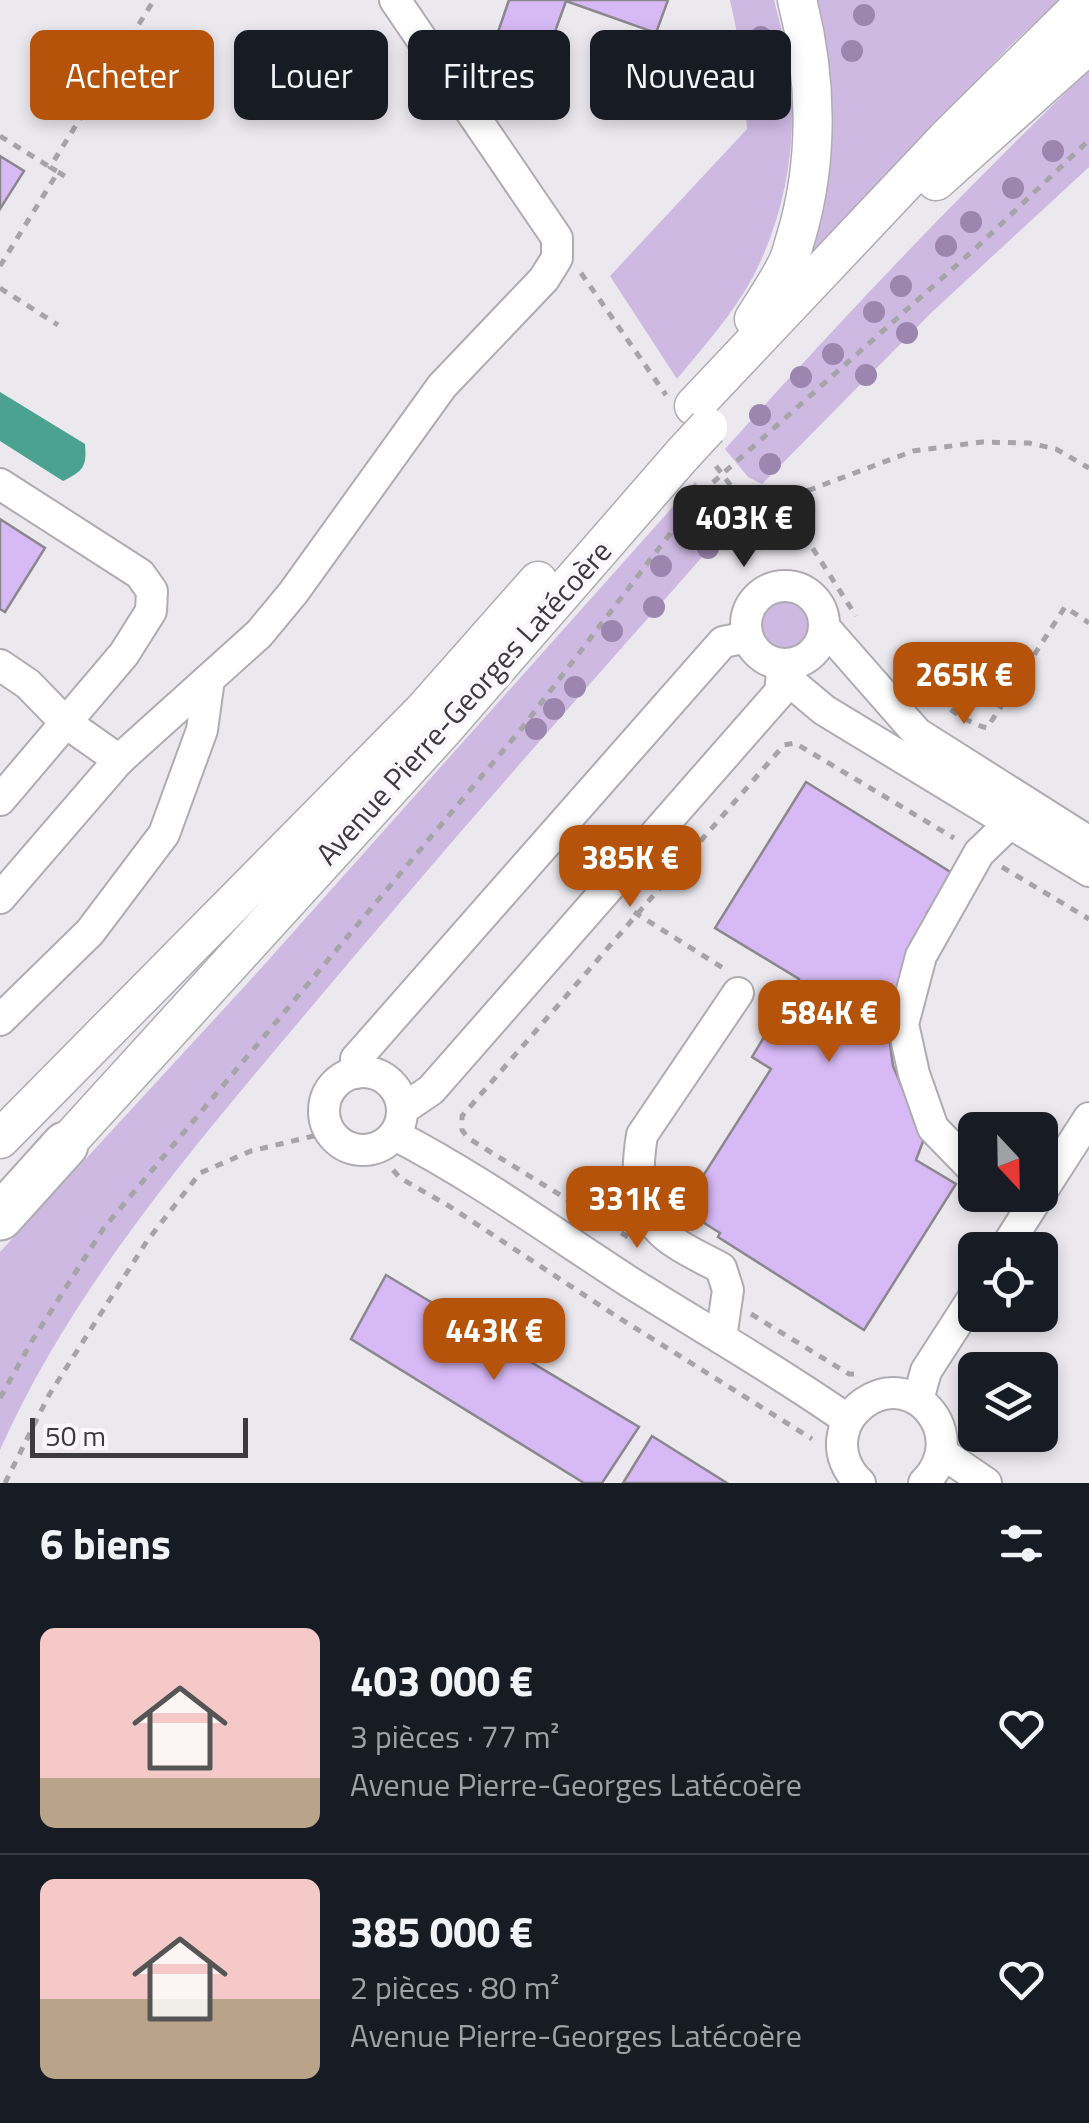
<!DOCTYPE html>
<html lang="fr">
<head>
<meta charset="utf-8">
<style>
	:root { --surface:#171b24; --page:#20242c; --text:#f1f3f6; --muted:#9ea1a6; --line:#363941; --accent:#b45309 }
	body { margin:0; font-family:"Titillium Web",sans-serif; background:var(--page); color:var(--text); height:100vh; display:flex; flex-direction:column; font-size:38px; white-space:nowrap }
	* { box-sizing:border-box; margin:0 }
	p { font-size:32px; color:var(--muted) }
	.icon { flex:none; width:55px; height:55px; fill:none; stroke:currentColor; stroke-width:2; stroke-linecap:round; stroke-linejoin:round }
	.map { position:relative; height:1483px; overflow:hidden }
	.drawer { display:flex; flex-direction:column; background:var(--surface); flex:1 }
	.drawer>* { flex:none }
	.top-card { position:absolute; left:30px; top:30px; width:1030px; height:90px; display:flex; gap:20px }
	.needle { width:65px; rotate:158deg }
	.tools { position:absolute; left:958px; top:1112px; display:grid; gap:20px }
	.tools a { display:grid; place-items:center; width:100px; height:100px; border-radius:15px; background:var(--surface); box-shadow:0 5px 15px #0003; font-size:50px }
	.scale { position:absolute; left:30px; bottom:25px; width:218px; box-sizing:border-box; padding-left:10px; border:5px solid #3b3a3c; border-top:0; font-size:28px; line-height:35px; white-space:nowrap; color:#3b3a3c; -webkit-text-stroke:8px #f9f6fc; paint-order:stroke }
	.price { position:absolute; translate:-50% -85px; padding:0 22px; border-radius:20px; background:var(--accent); color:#fff; font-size:32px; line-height:65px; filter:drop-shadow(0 2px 5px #0008) }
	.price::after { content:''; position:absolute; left:50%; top:60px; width:30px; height:22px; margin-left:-15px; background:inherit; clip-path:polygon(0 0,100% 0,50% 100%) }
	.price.on { background:#222; color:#fff }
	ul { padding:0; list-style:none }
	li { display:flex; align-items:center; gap:30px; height:250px; padding:0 40px }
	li+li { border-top:2px solid var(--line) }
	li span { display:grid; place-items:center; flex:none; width:280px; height:200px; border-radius:15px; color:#555 }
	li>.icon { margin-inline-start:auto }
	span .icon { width:120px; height:120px; fill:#fffc; stroke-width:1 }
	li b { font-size:42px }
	h2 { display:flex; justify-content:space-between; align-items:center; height:120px; padding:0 40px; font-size:42px }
	.chip { padding:0 35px; border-radius:15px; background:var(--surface); box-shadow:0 5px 15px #0003; font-size:35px; line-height:90px }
	.chip.on { background:var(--accent); color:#fff }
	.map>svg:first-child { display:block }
</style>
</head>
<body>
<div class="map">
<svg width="1089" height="1483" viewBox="0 0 1089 1483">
	<rect width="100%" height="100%" fill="#ebe9ee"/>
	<!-- green -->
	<g fill="#ceb9e3">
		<path d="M730 0H774C779 20 785 40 788 59 799 133 788 208 754 275 734 313 704 346 677 379L610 276 747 129 743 61Z"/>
		<polygon points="810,0 1059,0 1009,47 814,250 808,248"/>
		<path d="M1089 70V167L931 313 762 484 748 477 725 449C842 318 963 191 1089 70Z"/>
		<path d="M695 482 723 514 720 523 726 530C587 687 448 844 313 1005 197 1143 74 1284 0 1450V1252L255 975Z"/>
		<circle cx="785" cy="626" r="25"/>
	</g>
	<!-- water -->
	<path fill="#4ba290" d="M0 392 85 444C87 467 83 471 63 481L0 441Z"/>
	<!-- building -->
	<g fill="#d7b9f5" stroke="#8a888d" stroke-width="2.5">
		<polygon points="509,0 668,0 656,33 566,1 538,79 488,61"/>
		<polygon points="0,156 24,171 0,209"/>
		<polygon points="0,519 45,548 5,612 0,609"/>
		<polygon points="806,782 952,873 927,913 933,916 897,987 890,1009 888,1028 893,1066 924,1139 916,1160 956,1184 864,1330 718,1237 720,1233 682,1209 771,1069 752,1057 776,1017 771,1013 781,996 787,1000 799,979 715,928"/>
		<polygon points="386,1275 639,1427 602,1483 584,1483 351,1339"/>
		<polygon points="652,1436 727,1483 623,1483"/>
	</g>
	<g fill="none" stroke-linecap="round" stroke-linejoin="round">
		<defs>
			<g id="minor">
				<polyline points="0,484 140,574 152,591 151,611 124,654 0,800"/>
				<circle cx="785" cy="625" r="39"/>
				<polyline points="824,627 917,733 1089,842"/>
				<polyline points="787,664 793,684 824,710 1089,871"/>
				<polyline points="0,665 28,684 65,722 119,760"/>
				<polyline points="0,898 119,760 259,634 293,593 442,386 544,279 557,258 557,238 395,0"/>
				<polyline points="0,1020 90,932 164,834 202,730 209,679"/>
				<circle cx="363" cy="1111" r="39"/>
				<polyline points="356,1073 356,1059 723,642 748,637"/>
				<polyline points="403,1109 431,1090 780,692 783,664"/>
				<path d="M395 1135C476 1177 551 1231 628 1281 701 1327 777 1370 848 1420"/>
				<polyline points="975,1171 933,1128 914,1074 903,1024 921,956 979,853 1010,823"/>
				<polyline points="1040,1194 1089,1118"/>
				<polyline points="1004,1250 1039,1195"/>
				<path d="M721 1338 728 1290 721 1268C703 1258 681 1249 666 1236 635 1210 636 1172 642 1135L738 993"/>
				<polyline points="918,1400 926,1371 975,1295"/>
				<polyline points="942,1453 986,1483"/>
				<path d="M860 1483C847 1471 839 1453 843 1435 845 1422 853 1411 864 1403 915 1367 971 1437 924 1483"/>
			</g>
			<g id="major">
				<polyline points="936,181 1089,44"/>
				<path d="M754 319C765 301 777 284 786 266 791 257 793 246 796 237 819 160 817 77 797 0"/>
				<polyline points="694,406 950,135 1087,0"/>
				<polyline points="0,1139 423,711 538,581"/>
				<polyline points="46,1163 65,1145 443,730 683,454"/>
			</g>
			<polyline id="highway" points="0,1217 65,1145"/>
		</defs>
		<!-- minor casing -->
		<use href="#minor" stroke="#afacb1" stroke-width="34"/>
		<!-- major casing -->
		<use href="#major" stroke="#afacb1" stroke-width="41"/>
		<!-- highway casing -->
		<use href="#highway" stroke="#afacb1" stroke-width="49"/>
		<!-- path -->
		<g stroke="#a5a4a7" stroke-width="5" stroke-dasharray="8 8" stroke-linecap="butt">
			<polyline points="0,136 50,167"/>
			<polyline points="58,172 71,180"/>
			<polyline points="0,266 58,172 50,167 154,0"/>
			<polyline points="581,273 666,395"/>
			<polyline points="0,288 58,325"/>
			<polyline points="737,461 977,247 1089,140"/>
			<polyline points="716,466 753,515 787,508 856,616"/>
			<polyline points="746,505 761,505 783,500 913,451 982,442 1029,443 1056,449 1089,468"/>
			<path d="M913 680C934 697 960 721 987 728L1065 607 1089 623"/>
			<polyline points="1002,867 1089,919"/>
			<polyline points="634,912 726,970"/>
			<polyline points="393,1170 400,1178 449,1206 613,1314 812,1439"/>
			<polyline points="628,1237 468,1138 462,1130 462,1116 784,745 795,743 954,838"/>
			<polyline points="751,1314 849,1374 854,1374"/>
			<polyline points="0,1398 32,1341 103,1229 522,728 701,493"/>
			<polyline points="5,1483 49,1395 147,1241 200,1173 251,1151 330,1132"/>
		</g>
		<!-- minor -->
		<use href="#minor" stroke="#fff" stroke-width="30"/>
		<!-- major -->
		<use href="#major" stroke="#fff" stroke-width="38"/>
		<!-- highway -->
		<use href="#highway" stroke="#fff" stroke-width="45"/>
		<defs>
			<polyline id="major-bridge" points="683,454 708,427"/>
		</defs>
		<!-- major-bridge casing -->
		<use href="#major-bridge" stroke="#afacb1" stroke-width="41" stroke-linecap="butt"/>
		<!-- path-bridge -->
		<polyline stroke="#a5a4a7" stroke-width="5" stroke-dasharray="8 8" stroke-linecap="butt" points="701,493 737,461"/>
		<!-- major-bridge -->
		<use href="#major-bridge" stroke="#fff" stroke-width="38"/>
	</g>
	<!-- trees -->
	<g fill="#9c86af">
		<circle cx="864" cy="15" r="11"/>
		<circle cx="761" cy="37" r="11"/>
		<circle cx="852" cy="51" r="11"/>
		<circle cx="765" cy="74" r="11"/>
		<circle cx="1053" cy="151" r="11"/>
		<circle cx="1013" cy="188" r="11"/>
		<circle cx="971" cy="222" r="11"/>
		<circle cx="946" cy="246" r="11"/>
		<circle cx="901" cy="286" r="11"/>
		<circle cx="874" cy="312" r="11"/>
		<circle cx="907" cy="333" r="11"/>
		<circle cx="833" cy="354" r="11"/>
		<circle cx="866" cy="375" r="11"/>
		<circle cx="801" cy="377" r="11"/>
		<circle cx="760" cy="415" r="11"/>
		<circle cx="770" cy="464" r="11"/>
		<circle cx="708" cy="515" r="11"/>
		<circle cx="708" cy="548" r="11"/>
		<circle cx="661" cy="566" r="11"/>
		<circle cx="654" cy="607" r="11"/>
		<circle cx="612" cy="631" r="11"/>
		<circle cx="575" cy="687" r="11"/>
		<circle cx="554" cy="709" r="11"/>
		<circle cx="536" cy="729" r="11"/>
	</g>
	<g text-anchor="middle" stroke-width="8" stroke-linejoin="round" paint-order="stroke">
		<!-- street labels -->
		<g font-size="30" fill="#3b3a3c" stroke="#f9f6fc">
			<text transform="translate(464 703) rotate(-48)" y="10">Avenue Pierre-Georges Latécoère</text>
		</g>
	</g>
</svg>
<div class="tools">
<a><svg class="needle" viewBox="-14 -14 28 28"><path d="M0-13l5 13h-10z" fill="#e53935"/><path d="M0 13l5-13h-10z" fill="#9ea1a6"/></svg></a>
<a><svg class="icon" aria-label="locate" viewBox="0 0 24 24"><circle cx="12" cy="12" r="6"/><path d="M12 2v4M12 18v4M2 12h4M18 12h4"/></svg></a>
<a><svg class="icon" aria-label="layers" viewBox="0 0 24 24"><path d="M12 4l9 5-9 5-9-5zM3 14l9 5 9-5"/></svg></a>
</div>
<div class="scale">50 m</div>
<b class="price on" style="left:744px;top:570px">403K €</b>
<b class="price" style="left:964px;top:727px">265K €</b>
<b class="price" style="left:630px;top:910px">385K €</b>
<b class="price" style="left:829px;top:1065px">584K €</b>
<b class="price" style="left:637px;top:1251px">331K €</b>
<b class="price" style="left:494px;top:1383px">443K €</b>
<div class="top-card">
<a class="chip on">Acheter</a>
<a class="chip">Louer</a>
<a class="chip">Filtres</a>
<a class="chip">Nouveau</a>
</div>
</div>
<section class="drawer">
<h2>6 biens<svg class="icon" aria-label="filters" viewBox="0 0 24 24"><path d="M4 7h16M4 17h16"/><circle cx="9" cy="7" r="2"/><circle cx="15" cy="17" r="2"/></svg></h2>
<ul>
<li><span style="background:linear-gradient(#f6c9c9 75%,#b9a48a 0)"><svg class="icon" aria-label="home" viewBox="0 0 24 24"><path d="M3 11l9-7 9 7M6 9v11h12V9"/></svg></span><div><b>403 000 €</b><p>3 pièces · 77 m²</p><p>Avenue Pierre-Georges Latécoère</p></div><svg class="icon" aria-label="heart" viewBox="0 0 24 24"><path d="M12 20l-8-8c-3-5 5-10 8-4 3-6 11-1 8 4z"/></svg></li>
<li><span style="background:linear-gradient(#f6c9c9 60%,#b9a48a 0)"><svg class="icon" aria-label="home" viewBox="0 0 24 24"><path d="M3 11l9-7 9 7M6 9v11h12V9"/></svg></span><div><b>385 000 €</b><p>2 pièces · 80 m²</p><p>Avenue Pierre-Georges Latécoère</p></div><svg class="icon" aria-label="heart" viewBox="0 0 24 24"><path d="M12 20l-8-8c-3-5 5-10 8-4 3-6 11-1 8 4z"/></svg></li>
</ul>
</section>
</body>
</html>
